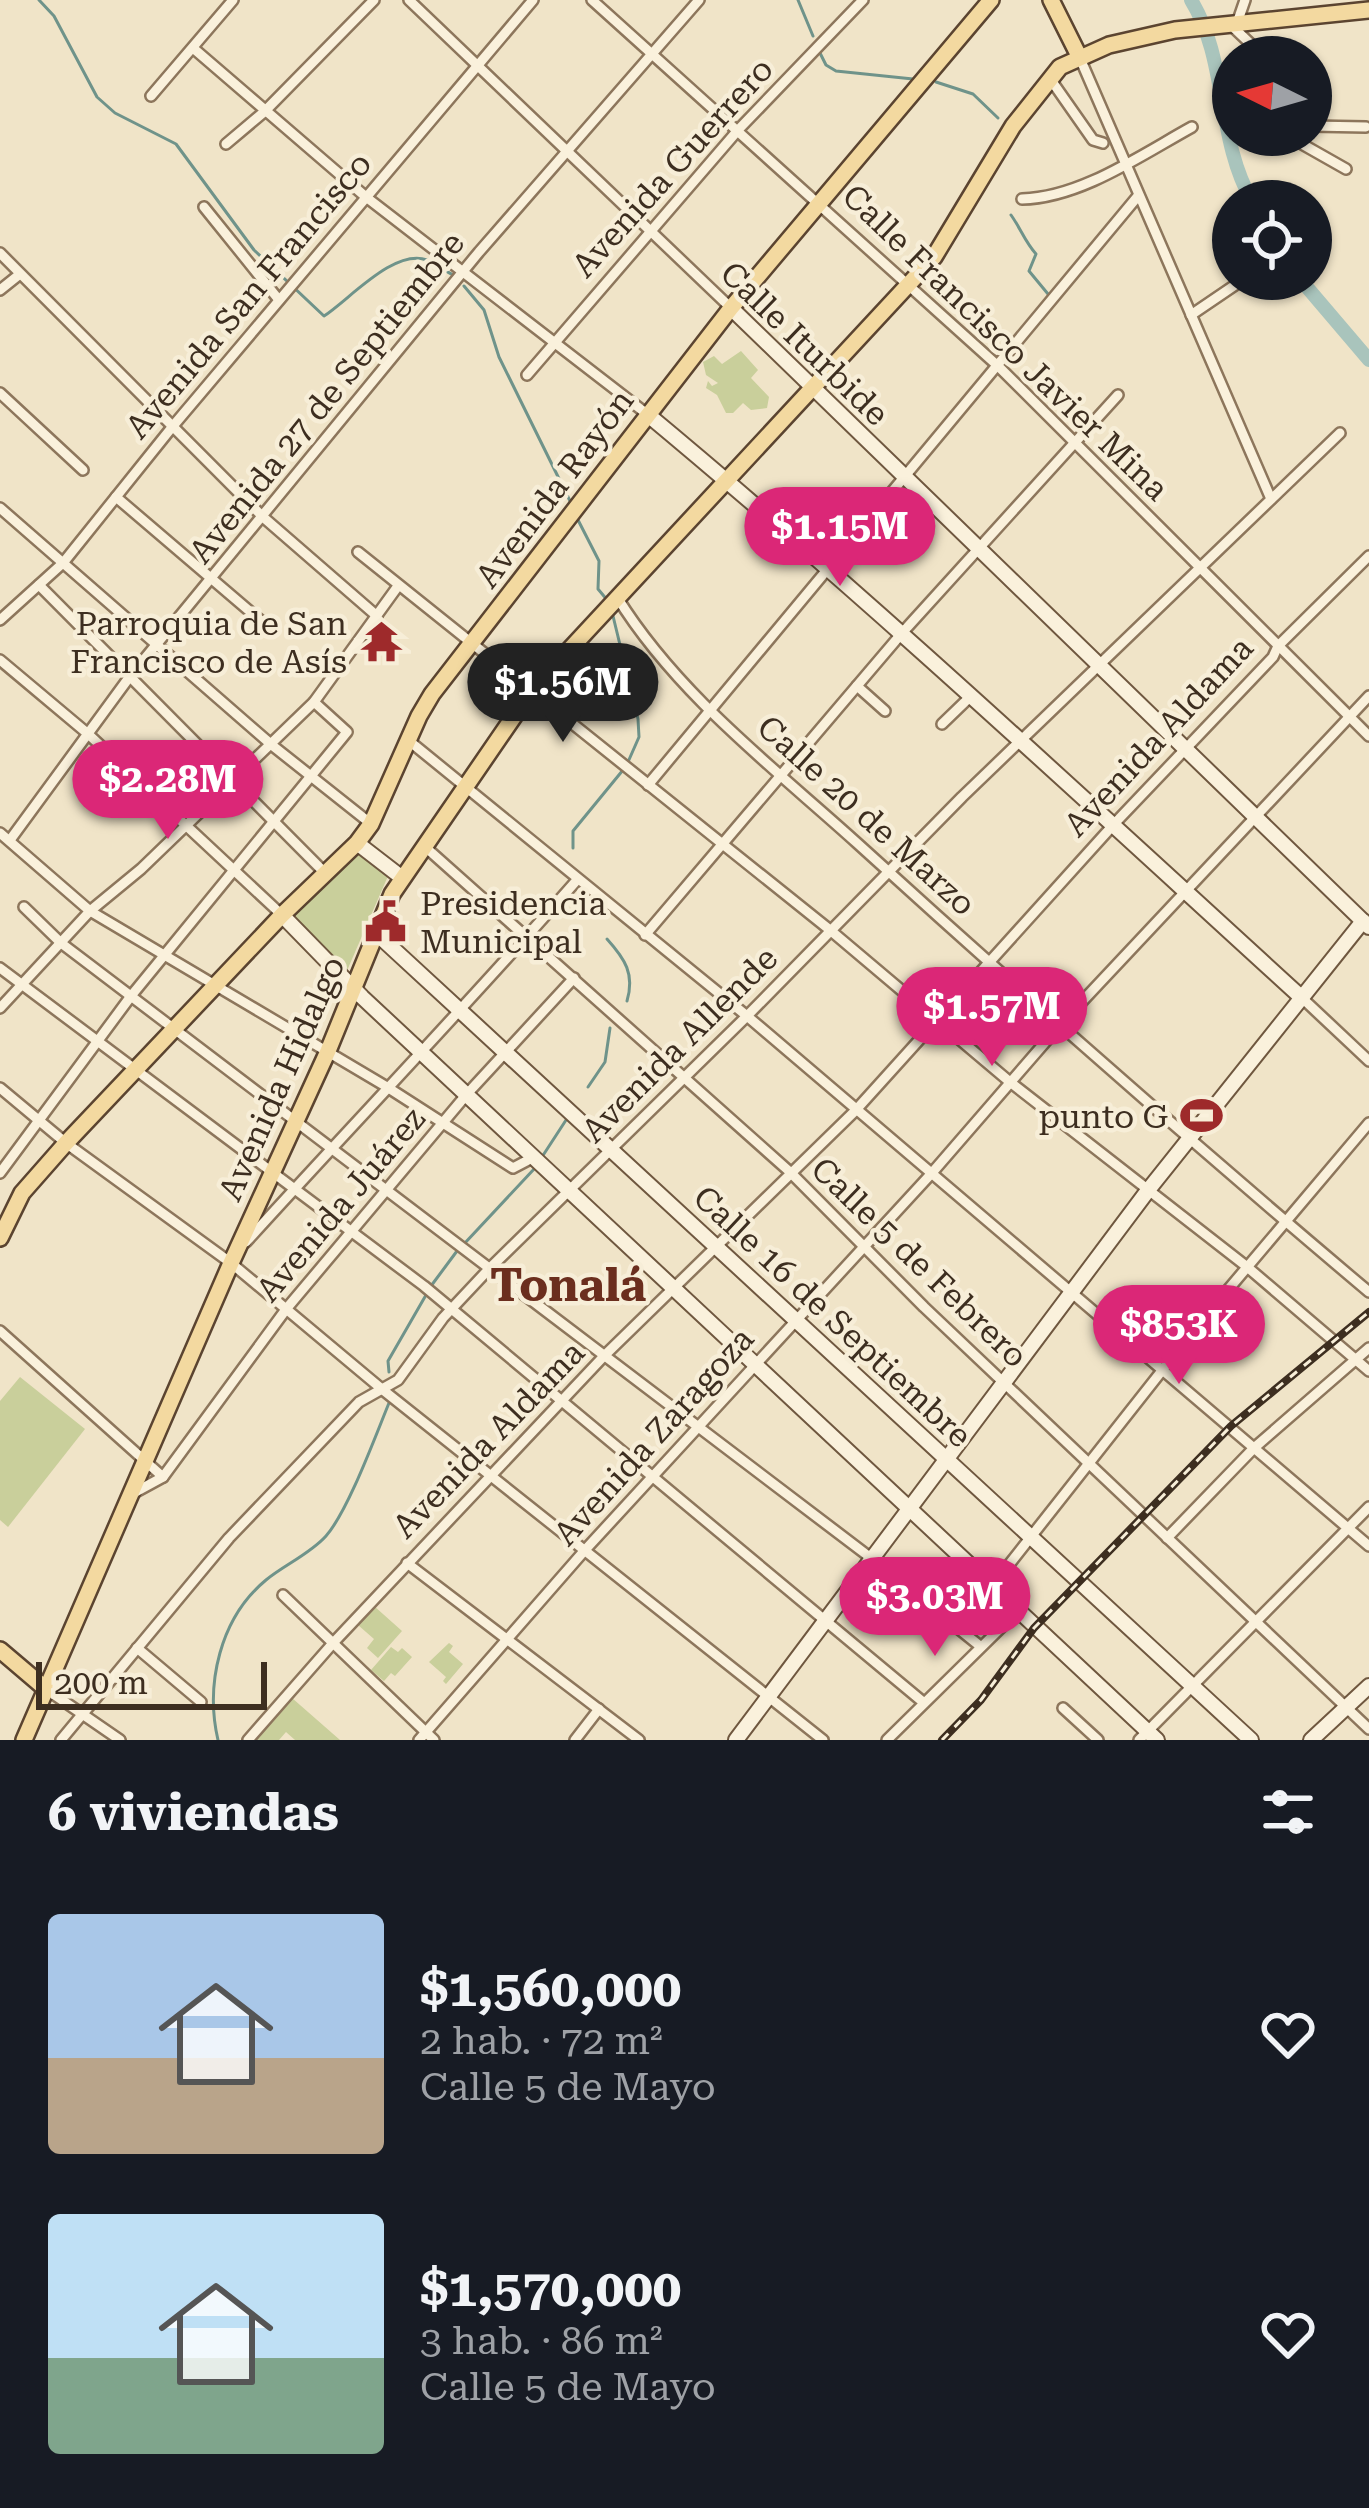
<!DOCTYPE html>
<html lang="es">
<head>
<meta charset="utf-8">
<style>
	:root { --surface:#171b24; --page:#20242c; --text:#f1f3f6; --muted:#9ea1a6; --accent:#db2777 }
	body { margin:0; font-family:"Roboto Serif",serif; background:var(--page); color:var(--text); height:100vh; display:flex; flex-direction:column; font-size:45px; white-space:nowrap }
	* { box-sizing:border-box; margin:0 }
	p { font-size:39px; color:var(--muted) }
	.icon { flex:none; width:66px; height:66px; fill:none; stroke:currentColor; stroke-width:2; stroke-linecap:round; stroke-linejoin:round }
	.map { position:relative; height:1740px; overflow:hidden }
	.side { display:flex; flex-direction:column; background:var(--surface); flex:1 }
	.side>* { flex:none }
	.needle { width:78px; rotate:275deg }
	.buttons { position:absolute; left:1212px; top:36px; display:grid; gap:24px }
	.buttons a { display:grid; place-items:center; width:120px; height:120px; border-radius:50%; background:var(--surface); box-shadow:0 3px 9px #0004; font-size:60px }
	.scale { position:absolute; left:36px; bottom:30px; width:231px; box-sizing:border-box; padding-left:12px; border:6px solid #3d2e20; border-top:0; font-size:33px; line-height:42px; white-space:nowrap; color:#3d2e20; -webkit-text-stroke:9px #f7eed8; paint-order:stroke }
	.price { position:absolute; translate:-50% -102px; padding:0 27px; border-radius:42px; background:var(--accent); color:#fff; font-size:39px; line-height:78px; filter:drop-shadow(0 3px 6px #0008) }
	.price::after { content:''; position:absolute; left:50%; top:72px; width:36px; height:27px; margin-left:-18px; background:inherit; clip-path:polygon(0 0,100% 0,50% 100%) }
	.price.selected { background:#222; color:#fff }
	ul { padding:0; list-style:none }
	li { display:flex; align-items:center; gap:36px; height:300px; padding:0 48px }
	li span { display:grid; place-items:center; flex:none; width:336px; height:240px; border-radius:12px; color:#555 }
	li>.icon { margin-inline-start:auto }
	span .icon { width:144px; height:144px; fill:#fffc; stroke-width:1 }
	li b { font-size:51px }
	h2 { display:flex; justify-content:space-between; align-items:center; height:144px; padding:0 48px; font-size:51px }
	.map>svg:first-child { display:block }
</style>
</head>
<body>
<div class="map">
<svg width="1369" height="1740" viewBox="0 0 1369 1740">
	<rect width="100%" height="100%" fill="#f0e4c8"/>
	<!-- green -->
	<g fill="#c9cf9b">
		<polygon points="741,351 758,370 751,378 769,397 767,408 751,410 743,403 733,413 726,413 717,395 706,388 708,381 712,386 718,383 706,375 703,362 714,356 722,364"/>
		<polygon points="354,849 388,876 346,973 290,913"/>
		<polygon points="20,1377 85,1429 8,1527 0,1520 0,1401"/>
		<polygon points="374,1606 402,1631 378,1658 367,1648 374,1639 358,1625"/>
		<polygon points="449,1643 453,1646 449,1652 463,1664 446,1684 443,1681 446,1677 429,1662"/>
		<polygon points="391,1647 398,1652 402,1648 412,1657 395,1676 391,1673 384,1681 371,1670"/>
		<polygon points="292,1698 340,1740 295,1740 286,1732 279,1740 256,1740"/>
	</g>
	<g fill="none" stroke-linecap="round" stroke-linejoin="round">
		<!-- stream -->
		<g stroke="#6f938a" stroke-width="3">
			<path d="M39 0 54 16 97 97 115 113 176 144 254 250 324 316C349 300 394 248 427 260 435 263 444 270 453 275"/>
			<polyline points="798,0 813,36"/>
			<polyline points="819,51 826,65 836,71 913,79"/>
			<polyline points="936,82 973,94 998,118"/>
			<path d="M1011 215C1021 229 1025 242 1036 254L1029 271 1048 294"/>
			<polyline points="464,286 484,310 499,357 571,503"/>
			<polyline points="577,518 599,561 598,589 608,601"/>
			<polyline points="613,616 638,719 639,737 628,762"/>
			<polyline points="573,848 573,831 623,770"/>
			<path d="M607 939C625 959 635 974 627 1001"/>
			<polyline points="588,1087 605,1062 610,1028"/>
			<polyline points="540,1160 568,1117"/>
			<polyline points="464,1244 535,1168"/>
			<polyline points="431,1286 457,1251"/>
			<polyline points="389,1372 388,1361 426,1295"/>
			<path d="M218 1740C205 1684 220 1618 266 1580 284 1565 310 1554 326 1536 348 1511 375 1437 389 1403"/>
		</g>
		<!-- river -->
		<g stroke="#a9c4bc" stroke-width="14">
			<path d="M1191 0C1228 60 1216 139 1252 201"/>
			<polyline points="1300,279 1369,360"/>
		</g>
		<defs>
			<g id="street">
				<polyline points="409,0 731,308"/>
				<polyline points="592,0 998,366 1369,736"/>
				<polyline points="1245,0 1235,29 1255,48 1257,57"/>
				<polyline points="193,48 366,197 647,414"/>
				<polyline points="1079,56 1271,499"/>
				<polyline points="1051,80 1093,140 1103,143"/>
				<polyline points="151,96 233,0"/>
				<polyline points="1311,126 1366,127"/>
				<polyline points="1286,135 1346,169"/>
				<polyline points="226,144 264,112 374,0"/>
				<path d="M1022 199C1080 198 1141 155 1192 127"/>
				<polyline points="204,207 279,300"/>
				<polyline points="0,253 263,517 377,616"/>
				<polyline points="0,290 20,274"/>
				<polyline points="1191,315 1244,279"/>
				<polyline points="527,375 739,129 863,0"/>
				<polyline points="0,393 83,470"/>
				<polyline points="116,497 267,626"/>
				<polyline points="0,508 273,746 370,823"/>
				<polyline points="358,552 830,930 1010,1082 1246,1266 1369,1371"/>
				<polyline points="39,585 324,872"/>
				<path d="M617 597C677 694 773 767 857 843 1025 996 1196 1146 1369 1292"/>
				<polyline points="0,620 63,563 173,426 533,0"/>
				<polyline points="0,660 87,733 282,915"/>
				<polyline points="857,686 885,711"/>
				<polyline points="942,724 971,696"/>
				<polyline points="408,740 747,1016 1369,1546"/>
				<polyline points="648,785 1138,196"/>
				<polyline points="0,833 90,911 387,1087 513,1168 534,1157"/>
				<polyline points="10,840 128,679 479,252 699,0"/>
				<polyline points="423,845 790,1172 924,1307 1369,1729"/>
				<polyline points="24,907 61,943 871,1558 980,1646"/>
				<polyline points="645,935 902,633 1118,395"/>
				<polyline points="0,968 424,1286 923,1702"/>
				<polyline points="1301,997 1369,1061"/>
				<polyline points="0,1008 90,911 141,869 314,702 398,586"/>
				<polyline points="0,1088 66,1143 231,1263 383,1390 823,1740"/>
				<polyline points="0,1173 131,996 347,732 314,702"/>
				<path d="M246 1242C356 1121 469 1003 577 880"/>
				<polyline points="0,1331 163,1477"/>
				<polyline points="130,1495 163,1477 287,1308 467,1094 574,978"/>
				<polyline points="1167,1538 1254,1448 1369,1348"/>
				<polyline points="407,1563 639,1740"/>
				<polyline points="283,1595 434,1740"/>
				<polyline points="959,1628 1194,1330 1369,1123"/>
				<polyline points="137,1648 201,1702"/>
				<polyline points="46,1689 120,1740"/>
				<polyline points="1063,1708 1098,1740"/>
				<polyline points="61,1740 229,1538 359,1402 398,1380 443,1318 489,1269 747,1016 962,797 1340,433"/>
				<polyline points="248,1740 334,1642 604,1356 855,1111 1115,823 1273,657 1278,646 1369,556"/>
				<polyline points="419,1740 585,1550 931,1174 1061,1024 1369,696"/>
				<polyline points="575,1740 599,1709"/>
				<polyline points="887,1740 1017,1612"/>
				<polyline points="1139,1740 1369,1507"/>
			</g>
			<g id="secondary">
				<polyline points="731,308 1369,927"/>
				<path d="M647 414C872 601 1085 800 1301 997"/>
				<polyline points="357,843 401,877"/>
				<polyline points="282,915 362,997 1157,1740"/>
				<polyline points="377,934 1251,1740"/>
				<polyline points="736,1740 1149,1189 1363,921"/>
				<polyline points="1311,1740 1369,1686"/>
			</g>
			<g id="primary">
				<polyline points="1051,0 1079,56"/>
				<polyline points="0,1238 22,1193 66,1143 282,915 357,843 371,824 419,716 432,694 731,308 991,0"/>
				<polyline points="0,1650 46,1689"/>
				<polyline points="24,1740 231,1263 328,1051 392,894 532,690 934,257 1013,126 1060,67 1109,45 1175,30 1369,10"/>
			</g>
		</defs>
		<!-- street casing -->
		<use href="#street" stroke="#8d765c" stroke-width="14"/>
		<!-- secondary casing -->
		<use href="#secondary" stroke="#6f573f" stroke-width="18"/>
		<!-- primary casing -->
		<use href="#primary" stroke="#5b4430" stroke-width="20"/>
		<!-- street -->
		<use href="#street" stroke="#faf1dc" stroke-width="9"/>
		<!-- secondary -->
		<use href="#secondary" stroke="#faf1dc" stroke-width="14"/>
		<!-- primary -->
		<use href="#primary" stroke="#f3d9a0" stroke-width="15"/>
		<defs>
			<polyline id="rail" points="942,1740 981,1700 1034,1628 1231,1426 1369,1312"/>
		</defs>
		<!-- rail casing -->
		<use href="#rail" stroke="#3d2e20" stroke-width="8"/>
		<!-- rail -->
		<use href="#rail" stroke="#f7eed8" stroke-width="3" stroke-dasharray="9" stroke-linecap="butt"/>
	</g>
	<!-- icons -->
	<defs>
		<symbol id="temple-bare" viewBox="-9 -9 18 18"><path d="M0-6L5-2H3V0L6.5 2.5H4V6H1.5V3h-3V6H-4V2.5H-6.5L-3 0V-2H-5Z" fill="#9e2a2b" stroke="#f7eed8" stroke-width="2.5" paint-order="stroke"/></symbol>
		<symbol id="civic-bare" viewBox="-9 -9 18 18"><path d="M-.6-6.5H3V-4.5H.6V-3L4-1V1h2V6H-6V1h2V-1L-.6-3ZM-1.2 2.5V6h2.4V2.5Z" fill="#9e2a2b" stroke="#f7eed8" stroke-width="2.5" paint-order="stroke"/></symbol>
		<symbol id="stadium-bare" viewBox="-9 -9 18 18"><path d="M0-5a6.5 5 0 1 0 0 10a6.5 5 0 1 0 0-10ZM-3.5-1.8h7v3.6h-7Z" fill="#9e2a2b" stroke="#f7eed8" stroke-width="2.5" paint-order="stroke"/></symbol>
	</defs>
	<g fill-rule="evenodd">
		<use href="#temple-bare" x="352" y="612" width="59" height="59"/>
		<use href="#civic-bare" x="356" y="892" width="59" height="59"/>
		<use href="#stadium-bare" x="1172" y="1086" width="59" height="59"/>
	</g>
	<g text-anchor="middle" stroke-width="9" stroke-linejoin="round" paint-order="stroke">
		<!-- street labels -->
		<g font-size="33" fill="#3d2e20" stroke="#f7eed8">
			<text transform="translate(672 167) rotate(-48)" y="12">Avenida Guerrero</text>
			<text transform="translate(248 295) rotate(-50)" y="12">Avenida San Francisco</text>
			<text transform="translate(1006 342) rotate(44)" y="12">Calle Francisco Javier Mina</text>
			<text transform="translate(805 343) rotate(44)" y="12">Calle Iturbide</text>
			<text transform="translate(326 397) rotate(-51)" y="12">Avenida 27 de Septiembre</text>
			<text transform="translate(554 488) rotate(-53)" y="12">Avenida Rayón</text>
			<text transform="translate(1158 736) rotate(-47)" y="12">Avenida Aldama</text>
			<text transform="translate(867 815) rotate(42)" y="12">Calle 20 de Marzo</text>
			<text transform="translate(679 1044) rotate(-45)" y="12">Avenida Allende</text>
			<text transform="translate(281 1078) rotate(-66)" y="12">Avenida Hidalgo</text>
			<text transform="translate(340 1204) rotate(-50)" y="12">Avenida Juárez</text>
			<text transform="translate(920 1262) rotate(44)" y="12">Calle 5 de Febrero</text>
			<text transform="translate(833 1316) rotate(43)" y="12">Calle 16 de Septiembre</text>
			<text transform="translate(653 1436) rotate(-48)" y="12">Avenida Zaragoza</text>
			<text transform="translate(488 1439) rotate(-46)" y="12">Avenida Aldama</text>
		</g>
		<!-- poi labels -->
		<g font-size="33" fill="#3d2e20" stroke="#f7eed8" text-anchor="end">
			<text x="347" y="635">Parroquia de San<tspan x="347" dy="38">Francisco de Asís</tspan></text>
			<text x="420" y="915" text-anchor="start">Presidencia<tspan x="420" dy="38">Municipal</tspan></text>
			<text x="1168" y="1128">punto G</text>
		</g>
		<!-- district labels -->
		<g font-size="45" font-weight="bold" fill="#6b2e1e" stroke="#f7eed8">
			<text x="568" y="1301">Tonalá</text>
		</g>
	</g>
</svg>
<div class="buttons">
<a><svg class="needle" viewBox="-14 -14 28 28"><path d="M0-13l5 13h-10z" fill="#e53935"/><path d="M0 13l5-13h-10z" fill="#9ea1a6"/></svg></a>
<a><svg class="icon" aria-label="locate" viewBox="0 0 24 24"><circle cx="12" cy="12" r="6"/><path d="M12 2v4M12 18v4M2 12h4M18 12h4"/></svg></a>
</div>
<div class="scale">200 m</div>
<b class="price" style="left:840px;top:589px">$1.15M</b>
<b class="price selected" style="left:563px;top:745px">$1.56M</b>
<b class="price" style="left:168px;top:842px">$2.28M</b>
<b class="price" style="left:992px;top:1069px">$1.57M</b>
<b class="price" style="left:1179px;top:1387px">$853K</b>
<b class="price" style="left:935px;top:1659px">$3.03M</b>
</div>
<section class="side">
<h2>6 viviendas<svg class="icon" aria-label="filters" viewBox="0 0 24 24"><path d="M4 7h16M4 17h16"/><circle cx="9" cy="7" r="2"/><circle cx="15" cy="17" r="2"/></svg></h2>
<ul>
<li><span style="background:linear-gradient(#a9c7e8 60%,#b9a48a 0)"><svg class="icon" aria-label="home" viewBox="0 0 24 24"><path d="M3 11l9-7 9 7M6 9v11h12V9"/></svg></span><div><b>$1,560,000</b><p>2 hab. · 72 m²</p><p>Calle 5 de Mayo</p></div><svg class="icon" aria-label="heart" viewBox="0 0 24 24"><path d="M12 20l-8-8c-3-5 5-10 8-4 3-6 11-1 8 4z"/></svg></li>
<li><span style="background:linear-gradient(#bfe0f5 60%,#7fa58c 0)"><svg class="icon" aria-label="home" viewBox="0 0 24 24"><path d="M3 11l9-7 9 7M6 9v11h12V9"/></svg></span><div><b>$1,570,000</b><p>3 hab. · 86 m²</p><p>Calle 5 de Mayo</p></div><svg class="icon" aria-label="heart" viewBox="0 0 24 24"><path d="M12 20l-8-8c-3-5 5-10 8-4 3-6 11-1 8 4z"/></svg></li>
</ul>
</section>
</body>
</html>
